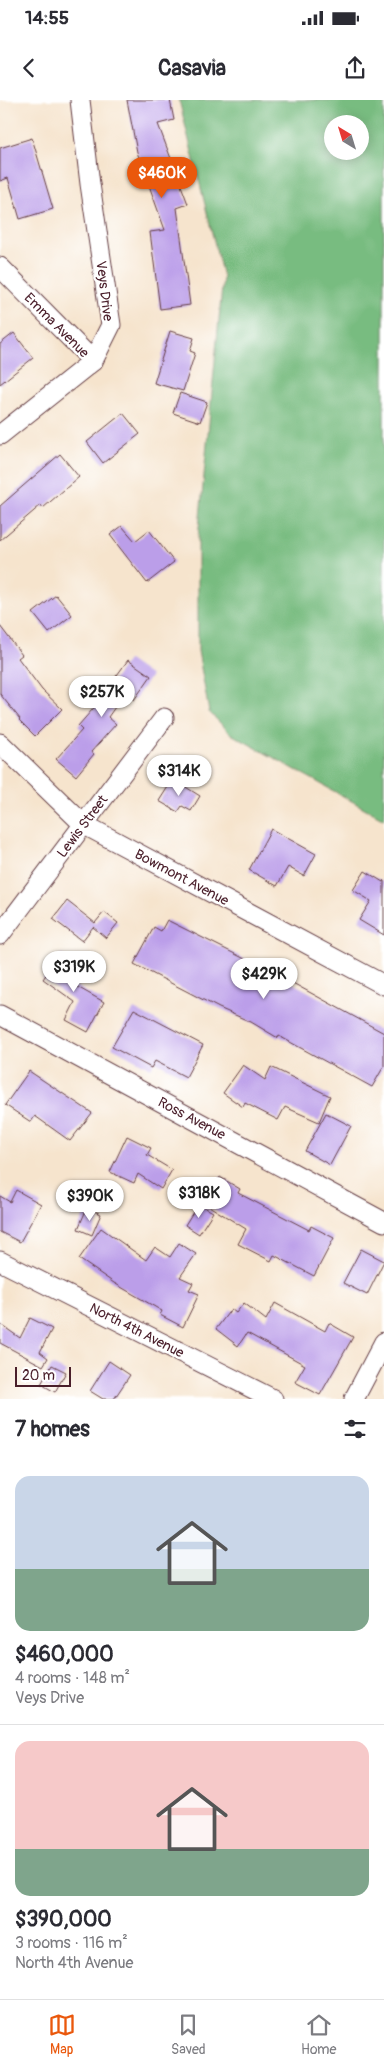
<!DOCTYPE html>
<html lang="en">
<head>
<meta charset="utf-8">
<style>
	:root { --surface:#fff; --page:#f2f2f3; --text:#2b2b33; --muted:#7c7c81; --line:#e1e1e2; --accent:#ea580c }
	body { margin:0; font-family:Pangolin,sans-serif; background:var(--page); color:var(--text); height:100vh; display:flex; flex-direction:column; font-size:19px; white-space:nowrap }
	* { box-sizing:border-box; margin:0 }
	p { font-size:16px; color:var(--muted) }
	.icon { flex:none; width:28px; height:28px; fill:none; stroke:currentColor; stroke-width:2; stroke-linecap:round; stroke-linejoin:round }
	.map { position:relative; height:1299px; overflow:hidden }
	.details { display:flex; flex-direction:column; background:var(--surface); flex:1 }
	.details>* { flex:none }
	.needle { width:32px; rotate:322deg }
	.fabs { position:absolute; left:324px; top:15px; display:grid; gap:10px }
	.fabs a { display:grid; place-items:center; width:45px; height:45px; border-radius:50%; background:var(--surface); box-shadow:0 2px 12px #0003; font-size:25px }
	.scale { position:absolute; left:15px; bottom:12px; width:56px; box-sizing:border-box; padding-left:5px; border:2px solid #4a1f2b; border-top:0; font-size:14px; line-height:18px; white-space:nowrap; color:#4a1f2b; -webkit-text-stroke:4px #fff; paint-order:stroke }
	.price { position:absolute; translate:-50% -42px; padding:0 11px; border-radius:18px; background:#fff; color:#222; font-size:16px; line-height:32px; filter:drop-shadow(0 1px 2px #0008) }
	.price::after { content:''; position:absolute; left:50%; top:30px; width:15px; height:11px; margin-left:-8px; background:inherit; clip-path:polygon(0 0,100% 0,50% 100%) }
	.price.on { background:var(--accent); color:#fff }
	ul { padding:0; list-style:none }
	li { display:grid; align-content:center; gap:10px; height:265px; padding:0 15px }
	li+li { border-top:1px solid var(--line) }
	li span { display:grid; place-items:center; height:155px; border-radius:15px; color:#555 }
	li>.icon { margin-inline-start:auto }
	span .icon { width:90px; height:90px; fill:#fffc; stroke-width:1 }
	li b { font-size:21px }
	h2 { display:flex; justify-content:space-between; align-items:center; height:60px; padding:0 15px; font-size:21px }
	.status { display:flex; justify-content:space-between; align-items:center; height:35px; padding:0 25px; background:var(--surface); direction:ltr }
	.status svg { height:14px; fill:currentColor }
	header { display:flex; justify-content:space-between; align-items:center; height:65px; padding:0 15px; background:var(--surface); font-size:22px; font-weight:700 }
	.tabs { display:flex; justify-content:space-around; align-items:center; height:70px; border-top:1px solid var(--line); background:var(--surface); font-size:14px; color:var(--muted) }
	.tabs a { display:grid; justify-items:center; gap:2px }
	.tabs .on { color:var(--accent) }
	.map>svg:first-child { display:block }
</style>
</head>
<body>
<div class="status"><b>14:55</b><svg viewBox="0 0 49 12"><path d="M0 12V9h3v3zM5 12V6h3v6zM10 12V3h3v9zM15 12V0h3v12zM26 1h20v11H26zM47 4h2v5h-2z"/></svg></div>
<header><svg class="icon" aria-label="back" viewBox="0 0 24 24"><path d="M15 5l-7 7 7 7"/></svg>Casavia<svg class="icon" aria-label="share" viewBox="0 0 24 24"><path d="M12 15V3M7 8l5-5 5 5M5 13v7h14v-7"/></svg></header>
<div class="map">
<svg width="384" height="1299" viewBox="0 0 384 1299">
	<rect width="100%" height="100%" fill="#fff"/>
	<filter id="ink" filterUnits="userSpaceOnUse"><feTurbulence type="fractalNoise" baseFrequency=".02" numOctaves="2"/><feDisplacementMap in="SourceGraphic" scale="10" xChannelSelector="R" yChannelSelector="G"/><feConvolveMatrix kernelMatrix="1 2 1 2 8 2 1 2 1" color-interpolation-filters="sRGB"/></filter>
	<filter id="wash" filterUnits="userSpaceOnUse"><feTurbulence type="fractalNoise" baseFrequency=".0096" numOctaves="4" result="noise"/><feDisplacementMap in="SourceGraphic" scale="20" xChannelSelector="R" yChannelSelector="G"/><feGaussianBlur stdDeviation="1.12" result="paint"/><feColorMatrix in="noise" values="0 0 0 0 0 0 0 0 0 0 0 0 0 0 0 0 0 1.4 0 .05"/><feComposite in="paint" operator="in"/></filter>
	<g filter="url(#wash)">
		<rect width="100%" height="100%" fill="#f6e4cd"/>
		<!-- forest -->
		<path fill="#78bc80" stroke="#616e56" fill-rule="evenodd" d="M179 0H384V719L231 634 209 612 198 551V438L223 177ZM332 24H360V51H332Z"/>
		<g id="blocks">
			<!-- building -->
			<g fill="#bb9ee9">
				<polygon points="127,0 170,0 174,20 158,24 188,104 177,108 190,205 160,209 150,132 165,130 137,52"/>
				<polygon points="32,38 53,109 20,119 8,78 0,81 0,48"/>
				<polygon points="170,231 194,238 190,251 195,253 183,291 154,283"/>
				<polygon points="14,233 33,258 0,284 0,244"/>
				<polygon points="180,293 207,302 200,322 173,313"/>
				<polygon points="123,313 140,334 103,363 87,342"/>
				<polygon points="60,354 79,377 43,408 41,405 0,440 0,406"/>
				<polygon points="122,426 135,441 149,430 174,462 147,483 110,435"/>
				<polygon points="56,495 72,515 49,533 33,513"/>
				<polygon points="0,526 22,555 18,558 42,590 62,609 35,636 19,620 20,619 0,594"/>
				<polygon points="128,560 151,576 134,600 125,593 108,617 116,624 91,652 94,654 76,676 56,659 82,630 78,626 106,594 104,593"/>
				<polygon points="173,679 200,696 191,711 182,706 178,712 159,701"/>
				<polygon points="271,729 316,754 304,776 288,767 277,786 249,770"/>
				<polygon points="365,771 383,782 384,780 384,835 359,820 371,801 353,790"/>
				<polygon points="67,801 95,823 104,812 118,823 106,838 93,827 82,841 53,819"/>
				<polygon points="167,820 289,881 384,933 384,966 372,987 279,936 278,938 251,922 219,908 134,864 154,827 161,831"/>
				<polygon points="61,854 83,869 72,884 104,902 88,932 66,920 75,902 43,879"/>
				<polygon points="134,909 203,945 186,977 155,961 151,968 112,947"/>
				<polygon points="243,965 265,980 271,967 330,996 319,1022 285,1007 278,1020 245,1003 243,1007 223,993"/>
				<polygon points="29,971 92,1013 70,1041 35,1016 31,1022 5,1005"/>
				<polygon points="326,1013 351,1026 330,1065 305,1051"/>
				<polygon points="127,1036 151,1048 147,1055 172,1070 161,1089 138,1074 134,1083 110,1072"/>
				<polygon points="220,1077 240,1089 238,1093 309,1130 311,1126 334,1138 314,1176 274,1155 271,1161 238,1144 246,1129 204,1103"/>
				<polygon points="16,1090 41,1104 20,1142 0,1132 0,1096 10,1102"/>
				<polygon points="198,1104 213,1112 199,1134 185,1125"/>
				<polygon points="87,1108 101,1114 92,1135 78,1129"/>
				<polygon points="101,1128 146,1160 155,1147 170,1157 179,1143 196,1154 180,1177 193,1183 189,1190 199,1194 183,1227 160,1215 162,1211 114,1183 79,1159"/>
				<polygon points="361,1149 384,1161 367,1195 343,1183"/>
				<polygon points="244,1203 266,1220 275,1203 325,1231 329,1223 353,1237 320,1295 295,1282 305,1265 247,1233 238,1246 216,1229 231,1209 236,1213"/>
				<polygon points="30,1218 52,1229 40,1252 48,1258 43,1266 0,1243 0,1224 20,1238"/>
				<polygon points="109,1261 130,1275 114,1299 103,1299 90,1291"/>
				<polygon points="52,1265 66,1272 55,1292 41,1284"/>
			</g>
		</g>
	</g>
	<g filter="url(#ink)">
		<use href="#blocks" fill-opacity="0" stroke="#643d43" stroke-width="1"/>
		<g fill="none" stroke-linecap="round" stroke-linejoin="round">
			<defs>
				<g id="street">
					<polyline points="0,167 93,261"/>
					<polyline points="0,335 93,261 111,225 90,84 80,0"/>
					<polyline points="0,643 83,724 384,885"/>
					<polyline points="0,835 164,618"/>
					<polyline points="0,915 384,1122"/>
					<polyline points="0,1161 273,1299"/>
					<polyline points="354,1299 384,1242"/>
				</g>
			</defs>
			<!-- street casing -->
			<use href="#street" stroke="#643d43" stroke-width="21"/>
			<!-- street -->
			<use href="#street" stroke="#fff" stroke-width="19"/>
		</g>
	</g>
	<g text-anchor="middle" stroke-width="4.5" stroke-linejoin="round" paint-order="stroke">
		<!-- street labels -->
		<g font-size="14" fill="#4a1f2b" stroke="#fff">
			<text transform="translate(105 191) rotate(83)" y="5">Veys Drive</text>
			<text transform="translate(57 225) rotate(45)" y="5">Emma Avenue</text>
			<text transform="translate(82 726) rotate(-53)" y="5">Lewis Street</text>
			<text transform="translate(182 777) rotate(28)" y="5">Bowmont Avenue</text>
			<text transform="translate(192 1018) rotate(28)" y="5">Ross Avenue</text>
			<text transform="translate(137 1230) rotate(27)" y="5">North 4th Avenue</text>
		</g>
	</g>
</svg>
<div class="fabs">
<a><svg class="needle" viewBox="-14 -14 28 28"><path d="M0-13l5 13h-10z" fill="#e53935"/><path d="M0 13l5-13h-10z" fill="#7c7c81"/></svg></a>
</div>
<div class="scale">20 m</div>
<b class="price on" style="left:162px;top:99px">$460K</b>
<b class="price" style="left:102px;top:618px">$257K</b>
<b class="price" style="left:179px;top:697px">$314K</b>
<b class="price" style="left:74px;top:893px">$319K</b>
<b class="price" style="left:264px;top:900px">$429K</b>
<b class="price" style="left:199px;top:1119px">$318K</b>
<b class="price" style="left:90px;top:1122px">$390K</b>
</div>
<section class="details">
<h2>7 homes<svg class="icon" aria-label="filters" viewBox="0 0 24 24"><path d="M4 7h16M4 17h16"/><circle cx="9" cy="7" r="2"/><circle cx="15" cy="17" r="2"/></svg></h2>
<ul>
<li><span style="background:linear-gradient(#c9d6e8 60%,#7fa58c 0)"><svg class="icon" aria-label="home" viewBox="0 0 24 24"><path d="M3 11l9-7 9 7M6 9v11h12V9"/></svg></span><div><b>$460,000</b><p>4 rooms · 148 m²</p><p>Veys Drive</p></div></li>
<li><span style="background:linear-gradient(#f6c9c9 70%,#7fa58c 0)"><svg class="icon" aria-label="home" viewBox="0 0 24 24"><path d="M3 11l9-7 9 7M6 9v11h12V9"/></svg></span><div><b>$390,000</b><p>3 rooms · 116 m²</p><p>North 4th Avenue</p></div></li>
</ul>
</section>
<nav class="tabs">
<a class="on"><svg class="icon" aria-label="map" viewBox="0 0 24 24"><path d="M3 6l6-2 6 2 6-2v14l-6 2-6-2-6 2zM9 4v14M15 6v14"/></svg>Map</a>
<a><svg class="icon" aria-label="saved" viewBox="0 0 24 24"><path d="M7 4h10v16l-5-4-5 4z"/></svg>Saved</a>
<a><svg class="icon" aria-label="home" viewBox="0 0 24 24"><path d="M3 11l9-7 9 7M6 9v11h12V9"/></svg>Home</a>
</nav>
</body>
</html>
